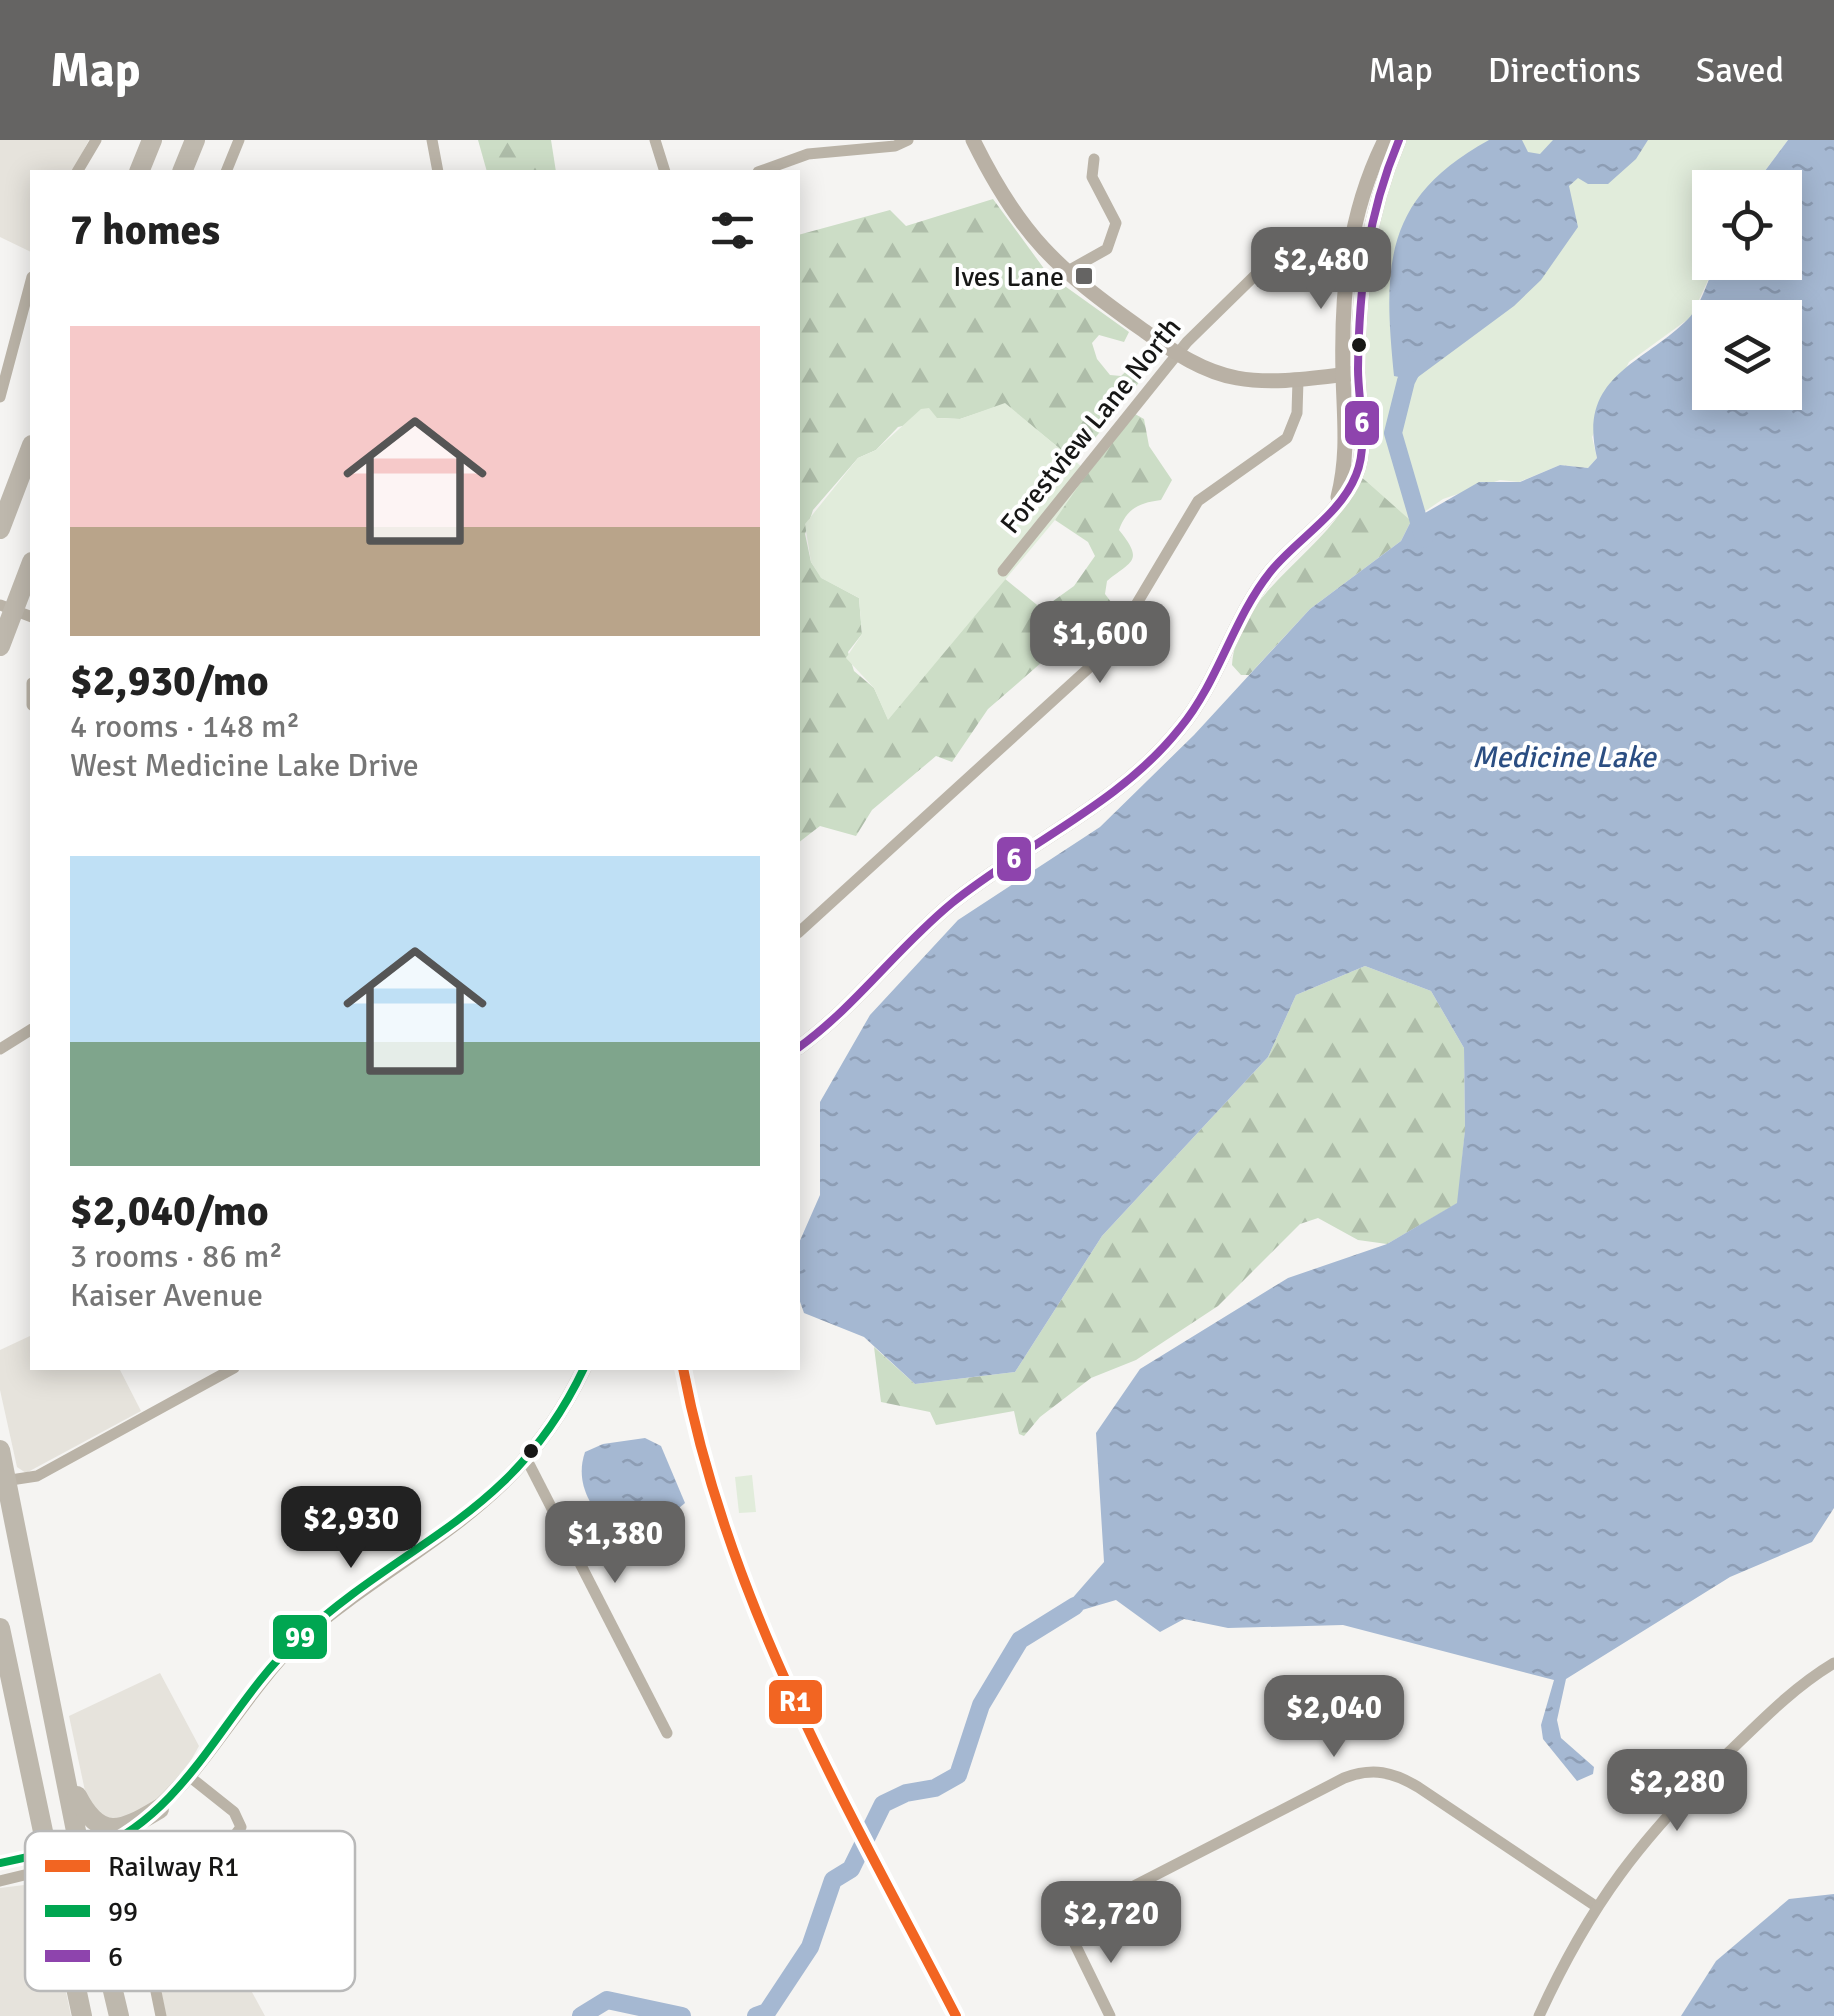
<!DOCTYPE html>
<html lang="en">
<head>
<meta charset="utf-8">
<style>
	:root { --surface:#fff; --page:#f6f6f6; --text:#222; --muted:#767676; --accent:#656463 }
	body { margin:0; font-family:Signika,sans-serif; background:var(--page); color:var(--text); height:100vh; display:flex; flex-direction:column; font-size:38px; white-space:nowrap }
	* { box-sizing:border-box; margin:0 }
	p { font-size:32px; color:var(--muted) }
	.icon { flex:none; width:55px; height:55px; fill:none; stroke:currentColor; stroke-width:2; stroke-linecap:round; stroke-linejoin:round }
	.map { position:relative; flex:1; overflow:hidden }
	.sheet { position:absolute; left:30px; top:30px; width:770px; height:1200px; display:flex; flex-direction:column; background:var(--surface); border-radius:0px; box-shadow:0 5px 25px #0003 }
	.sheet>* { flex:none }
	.tools { position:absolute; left:1692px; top:30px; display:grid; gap:20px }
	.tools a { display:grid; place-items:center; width:110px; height:110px; border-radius:0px; background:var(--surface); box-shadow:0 5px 25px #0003; font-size:50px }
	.price { position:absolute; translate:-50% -85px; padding:0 22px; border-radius:20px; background:var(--accent); color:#fff; font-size:32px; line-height:65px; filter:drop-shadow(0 2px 5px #0008) }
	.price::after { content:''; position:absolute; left:50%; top:60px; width:30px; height:22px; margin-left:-15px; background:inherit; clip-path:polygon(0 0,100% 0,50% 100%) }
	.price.current { background:#222; color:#fff }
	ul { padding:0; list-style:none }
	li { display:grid; align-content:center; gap:20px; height:530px; padding:0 40px }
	li span { display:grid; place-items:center; height:310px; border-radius:0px; color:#555 }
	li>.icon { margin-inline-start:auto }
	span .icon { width:180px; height:180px; fill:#fffc; stroke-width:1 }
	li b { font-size:42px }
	h2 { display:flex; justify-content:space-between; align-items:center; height:120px; padding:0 40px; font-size:42px }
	header { display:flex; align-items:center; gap:60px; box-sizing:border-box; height:140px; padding:0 50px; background:var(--accent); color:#fff }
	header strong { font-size:48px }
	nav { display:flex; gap:55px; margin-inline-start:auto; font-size:35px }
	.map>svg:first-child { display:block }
</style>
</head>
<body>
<header>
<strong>Map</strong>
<nav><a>Map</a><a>Directions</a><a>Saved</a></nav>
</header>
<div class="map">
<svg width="1834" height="1876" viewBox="0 0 1834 1876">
	<defs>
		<pattern id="forest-firs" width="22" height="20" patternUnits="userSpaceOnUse" patternTransform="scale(2.5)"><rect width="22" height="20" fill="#ccddc6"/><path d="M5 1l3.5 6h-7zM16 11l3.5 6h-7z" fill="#aebda9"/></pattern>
		<pattern id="water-ripples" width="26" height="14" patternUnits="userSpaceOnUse" patternTransform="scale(2.5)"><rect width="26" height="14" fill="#a5b8d2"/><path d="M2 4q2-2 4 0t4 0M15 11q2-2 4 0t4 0" fill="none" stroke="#8d9db4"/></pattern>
	</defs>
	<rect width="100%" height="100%" fill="#f5f4f2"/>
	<!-- built -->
	<g fill="#e6e3dc">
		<polygon points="0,0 89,0 72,32 32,32 31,112 0,97"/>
		<polygon points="32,1195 32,1228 119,1228 141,1271 26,1333 17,1327 0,1250 0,1210"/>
		<polygon points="160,1533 199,1606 178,1643 133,1677 115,1684 88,1665 69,1576"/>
		<polygon points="170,1720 180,1720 265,1876 166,1876 143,1758 153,1732"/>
		<polygon points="32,1744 46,1755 71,1876 0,1876 0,1748"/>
	</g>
	<!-- forest -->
	<g fill="url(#forest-firs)">
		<polygon points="478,0 551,0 556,32 487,32"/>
		<path d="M993 59 1048 134 1129 192 1124 202 1099 195 1092 203 1097 219 1110 235 1121 236 1140 218 1152 226 1076 322 1005 264 960 279 937 278 898 287 876 310 858 318 813 370 805 394 811 422 822 438 859 458 862 494 848 512 854 531 874 548 888 579 1004 438 1042 469 1074 446 1095 416 1088 402 1055 380 1058 371 1135 274 1144 279 1149 306 1172 340 1161 360C1139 363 1127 368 1119 390 1145 422 1131 421 1107 441L1105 454 1120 474 1111 490 1084 495 1066 478 1052 481 1041 503 1042 522 988 569 952 622 936 616 872 670 856 696 820 686 798 703V95L890 70 906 86Z"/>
		<path d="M1357 333 1408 376 1411 381 1401 401 1310 469 1249 535H1241L1232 525C1237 458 1309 421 1343 369 1349 359 1353 345 1357 333Z"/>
		<polygon points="1365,826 1431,851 1464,908 1465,990 1458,1063 1387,1104 1358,1100 1318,1078 1300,1084 1218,1166 1136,1220 1091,1238 1040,1277 1024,1296 1019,1294 1014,1271 936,1285 930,1272 881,1262 874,1207 915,1244 1015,1232 1102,1096 1268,917 1296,855"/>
	</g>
	<!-- green -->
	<g fill="#e1ecdb">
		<polygon points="1401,0 1788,0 1753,47 1710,48 1710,122 1716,123 1691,177 1629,222 1592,297 1597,318 1588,328 1560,325 1519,342 1500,340 1443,359 1411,381 1357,333 1359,144"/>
		<polygon points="1005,263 1088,332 1055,380 888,580 874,548 846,518 862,494 859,458 821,438 811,422 805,384 858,318 876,310 921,269 929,268 937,278 960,279"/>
		<polygon points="752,1335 756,1372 739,1373 735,1337"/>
	</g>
	<!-- water -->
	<g fill="url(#water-ripples)" fill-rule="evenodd">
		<path d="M1489 0H1522L1528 12 1540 14 1553 0H1648L1636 19 1608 44H1588L1578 38 1569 46 1578 87 1541 140 1514 166 1414 240 1394 236C1383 126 1383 58 1489 0Z"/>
		<path d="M1788 0H1834V1368L1812 1402 1730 1437 1566 1539 1557 1580 1561 1598 1594 1627 1593 1634 1577 1641 1543 1599 1541 1585 1554 1540 1343 1485 1228 1488 1184 1479 1160 1492 1116 1460 1055 1478 1104 1422 1096 1293 1140 1229 1288 1138 1387 1104 1457 1063 1465 990 1464 908 1431 851 1365 826 1296 855 1268 917 1102 1096 1015 1232 915 1244 864 1197 804 1173 798 1156V1105L820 1055V962L870 875 958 780 1100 687 1194 595 1310 469 1401 401 1411 381 1479 342H1520L1560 325 1588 328 1597 318C1577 236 1642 225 1688 179 1701 166 1708 139 1716 123L1785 122V48L1753 47ZM1710 178H1785V252H1710Z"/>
		<path d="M645 1298 661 1306 685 1363 667 1378 617 1393C592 1372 574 1344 585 1312L603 1304Z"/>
		<polygon points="1834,1754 1834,1876 1681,1876 1716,1821 1789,1759"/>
	</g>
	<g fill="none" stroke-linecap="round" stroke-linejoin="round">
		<!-- river -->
		<g stroke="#a5b8d2" stroke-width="18">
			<polyline points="1417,219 1406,241 1393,293 1424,399"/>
			<polyline points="581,1876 607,1860 682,1876"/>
			<polyline points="756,1876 767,1872 810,1807 833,1740 851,1729 883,1664 906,1653 935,1648 958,1635 981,1565 1020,1500 1075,1466"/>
		</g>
		<!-- street -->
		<g stroke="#bab3a7" stroke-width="11">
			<polyline points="432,0 438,32"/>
			<polyline points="655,0 665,32"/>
			<polyline points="77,32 96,0"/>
			<polyline points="226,32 239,0"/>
			<polyline points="758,32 808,14 895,6 908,0"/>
			<polyline points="1066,132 1107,109 1116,83 1092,37 1094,19"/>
			<polyline points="0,257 32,137"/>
			<polyline points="1003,431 1187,202 1285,106 1308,97"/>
			<polyline points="0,465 32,477"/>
			<polyline points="32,543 32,565"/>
			<polyline points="798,793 1092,525 1124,485 1198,361 1287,298 1297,273 1298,240"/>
			<polyline points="0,909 32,889"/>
			<polyline points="527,1320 667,1593"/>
			<polyline points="4,1341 37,1336 234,1228"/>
			<polyline points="0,1723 37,1715 49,1721 41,1731 0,1741"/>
			<path d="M161 1876 136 1754C143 1704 191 1717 226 1707L241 1687 234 1672 190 1637"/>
			<path d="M1110 1876 1069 1792 1070 1779 1344 1638C1373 1627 1393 1632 1418 1647L1594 1765"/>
			<path d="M1539 1876C1591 1762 1641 1699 1729 1612 1762 1580 1794 1547 1834 1523"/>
		</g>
		<!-- secondary -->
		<g stroke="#b9b1a5" stroke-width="15">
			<path d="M973 0C1020 96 1057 129 1143 190 1173 211 1200 231 1237 238 1276 245 1319 237 1358 233"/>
			<path d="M1338 357C1349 314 1344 277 1343 234 1341 152 1348 74 1385 0"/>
			<path d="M798 908C856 866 897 808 952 763 1026 703 1120 664 1180 588 1219 541 1233 478 1271 431 1297 399 1340 375 1356 335 1369 305 1358 261 1358 229 1359 148 1367 76 1399 0"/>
			<path d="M49 1721C178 1700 214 1583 297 1500 409 1404 516 1372 584 1228"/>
		</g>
		<!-- highway -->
		<g stroke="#beb8ad" stroke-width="20">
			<polyline points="139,32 152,0"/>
			<polyline points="182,32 195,0"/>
			<polyline points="0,389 32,305"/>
			<polyline points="0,506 32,422"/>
			<polyline points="0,1310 81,1716 119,1876"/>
			<polyline points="0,1488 82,1876"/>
			<path d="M77 1656C100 1701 121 1692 159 1669"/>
		</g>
		<defs>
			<path id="bus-1" d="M0 1723 37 1715C55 1724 76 1718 95 1710 190 1670 225 1567 297 1500 407 1398 513 1378 584 1228"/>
			<path id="bus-2" d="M798 908C856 866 897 808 952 763 1026 703 1120 664 1180 588 1219 541 1233 478 1271 431 1297 399 1340 375 1356 335 1369 305 1358 261 1358 229 1359 148 1367 76 1399 0"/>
		</defs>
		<!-- bus-1 casing -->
		<use href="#bus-1" stroke="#fff" stroke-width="15"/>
		<!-- bus-2 casing -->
		<use href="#bus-2" stroke="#fff" stroke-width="15"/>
		<!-- bus-1 -->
		<use href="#bus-1" stroke="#00a651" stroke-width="8"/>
		<!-- bus-2 -->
		<use href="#bus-2" stroke="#8e44ad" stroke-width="8"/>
		<defs>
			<path id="rail-1" d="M683 1228C728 1465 846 1664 956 1876"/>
		</defs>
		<!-- rail-1 casing -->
		<use href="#rail-1" stroke="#fff" stroke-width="18"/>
		<!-- rail-1 -->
		<use href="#rail-1" stroke="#f26522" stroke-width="10"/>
	</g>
	<!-- markers -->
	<rect fill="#656463" stroke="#fff" stroke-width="4" x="1074" y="126" width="20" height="20" rx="5"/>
	<g fill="#171716" stroke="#fff" stroke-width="4">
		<circle cx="1359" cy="205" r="9"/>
		<circle cx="531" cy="1311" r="9"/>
	</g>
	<g text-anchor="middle" stroke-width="8" stroke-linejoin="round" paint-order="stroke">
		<!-- poi labels -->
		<g font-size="28" fill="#171716" stroke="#fff" text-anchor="end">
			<text x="1064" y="146">Ives Lane</text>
		</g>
		<!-- street labels -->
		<g font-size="28" fill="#171716" stroke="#fff">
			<text transform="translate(1090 285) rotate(-51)" y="10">Forestview Lane North</text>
		</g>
		<!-- water labels -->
		<g font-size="30" font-style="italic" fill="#2b4e82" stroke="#fff">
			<text x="1564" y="627">Medicine Lake</text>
		</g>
	</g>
	<!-- legend -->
	<rect x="25" y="1691" width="330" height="160" rx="15" fill="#fff" stroke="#b9b9b9" stroke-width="2.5"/>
	<rect x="45" y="1720" width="45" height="12" fill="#f26522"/>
	<rect x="45" y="1765" width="45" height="12" fill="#00a651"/>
	<rect x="45" y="1810" width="45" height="12" fill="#8e44ad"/>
	<g font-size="28" fill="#171716">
		<text x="108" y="1736">Railway R1</text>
		<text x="108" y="1781">99</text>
		<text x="108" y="1826">6</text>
	</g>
	<g stroke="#fff" stroke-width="4">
		<rect x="1343" y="259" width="38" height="48" rx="10" fill="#8e44ad"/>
		<rect x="995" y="695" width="38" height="48" rx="10" fill="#8e44ad"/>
		<rect x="271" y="1473" width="58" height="48" rx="10" fill="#00a651"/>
		<rect x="767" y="1538" width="57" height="48" rx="10" fill="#f26522"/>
	</g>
	<g font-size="28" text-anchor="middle" font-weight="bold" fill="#fff">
		<text x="1362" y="292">6</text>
		<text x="1014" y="728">6</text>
		<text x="300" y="1507">99</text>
		<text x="795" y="1571">R1</text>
	</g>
</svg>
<div class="tools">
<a><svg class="icon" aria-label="locate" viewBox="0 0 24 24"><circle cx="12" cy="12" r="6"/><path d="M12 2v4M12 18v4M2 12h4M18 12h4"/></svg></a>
<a><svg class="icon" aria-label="layers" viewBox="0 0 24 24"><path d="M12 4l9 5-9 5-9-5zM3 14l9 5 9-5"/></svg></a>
</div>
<b class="price" style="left:1321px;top:172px">$2,480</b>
<b class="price" style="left:1100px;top:546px">$1,600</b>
<b class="price current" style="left:351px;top:1431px">$2,930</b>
<b class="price" style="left:615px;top:1446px">$1,380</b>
<b class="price" style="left:1334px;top:1620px">$2,040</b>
<b class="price" style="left:1677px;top:1694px">$2,280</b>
<b class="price" style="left:1111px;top:1826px">$2,720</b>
<section class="sheet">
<h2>7 homes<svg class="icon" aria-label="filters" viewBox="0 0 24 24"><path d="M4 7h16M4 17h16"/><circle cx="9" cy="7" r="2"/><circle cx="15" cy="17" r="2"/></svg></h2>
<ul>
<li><span style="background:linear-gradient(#f6c9c9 65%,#b9a48a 0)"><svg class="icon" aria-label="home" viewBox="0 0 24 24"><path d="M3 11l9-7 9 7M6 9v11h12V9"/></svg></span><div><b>$2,930/mo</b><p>4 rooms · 148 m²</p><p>West Medicine Lake Drive</p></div></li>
<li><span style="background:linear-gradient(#bfe0f5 60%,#7fa58c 0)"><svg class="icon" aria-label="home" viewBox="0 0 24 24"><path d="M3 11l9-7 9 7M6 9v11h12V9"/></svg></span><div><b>$2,040/mo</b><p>3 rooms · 86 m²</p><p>Kaiser Avenue</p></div></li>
</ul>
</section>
</div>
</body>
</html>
